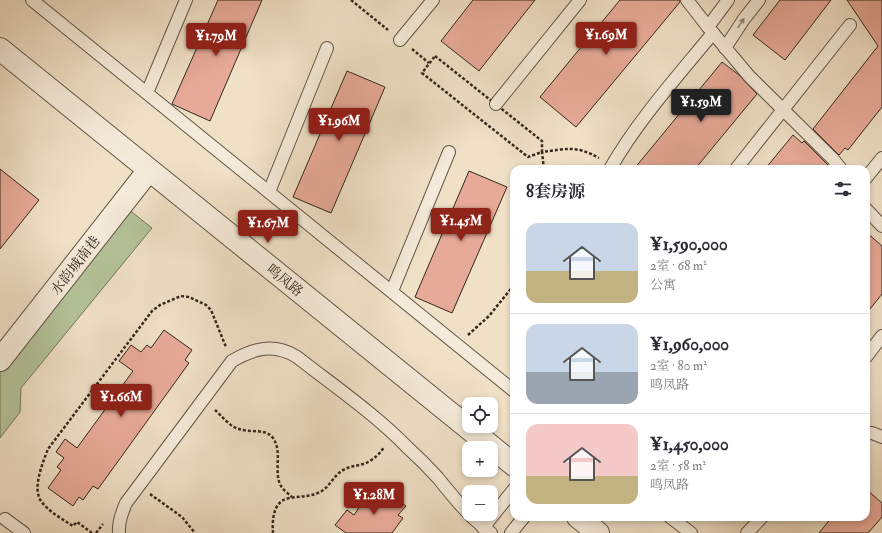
<!DOCTYPE html>
<html lang="zh">
<head>
<meta charset="utf-8">
<style>
	:root { --surface:#fff; --page:#f2f2f3; --text:#2b2b33; --muted:#7c7c81; --line:#e1e1e2; --accent:#8f2418 }
	body { margin:0; font-family:"IM FELL Double Pica","Noto Serif SC",serif; background:var(--page); color:var(--text); height:100vh; display:flex; flex-direction:column; font-size:15px; white-space:nowrap }
	* { box-sizing:border-box; margin:0 }
	p { font-size:13px; color:var(--muted) }
	.icon { flex:none; width:22px; height:22px; fill:none; stroke:currentColor; stroke-width:2; stroke-linecap:round; stroke-linejoin:round }
	.map { position:relative; flex:1; overflow:hidden }
	.drawer { position:absolute; left:510px; top:165px; width:360px; height:356px; display:flex; flex-direction:column; background:var(--surface); border-radius:12px; box-shadow:0 2px 6px #0003 }
	.drawer>* { flex:none }
	.buttons { position:absolute; left:462px; top:397px; display:grid; gap:8px }
	.buttons a { display:grid; place-items:center; width:36px; height:36px; border-radius:8px; background:var(--surface); box-shadow:0 2px 6px #0003; font-size:20px }
	.price { position:absolute; translate:-50% -34px; padding:0 9px; border-radius:4px; background:var(--accent); color:#fff; font-size:13px; line-height:26px; filter:drop-shadow(0 1px 2px #0008) }
	.price::after { content:''; position:absolute; left:50%; top:24px; width:12px; height:9px; margin-left:-6px; background:inherit; clip-path:polygon(0 0,100% 0,50% 100%) }
	.price.on { background:#222; color:#fff }
	ul { padding:0; list-style:none }
	li { display:flex; align-items:center; gap:12px; height:100px; padding:0 16px }
	li+li { border-top:1px solid var(--line) }
	li span { display:grid; place-items:center; flex:none; width:112px; height:80px; border-radius:12px; color:#555 }
	li>.icon { margin-inline-start:auto }
	span .icon { width:48px; height:48px; fill:#fffc; stroke-width:1 }
	li b { font-size:17px }
	h2 { display:flex; justify-content:space-between; align-items:center; height:48px; padding:0 16px; font-size:17px }
	.map>svg:first-child { display:block }
</style>
</head>
<body>
<div class="map">
<svg width="882" height="533" viewBox="0 0 882 533">
	<rect width="100%" height="100%" fill="#f0e0c6"/>
	<filter id="stains"><feTurbulence type="fractalNoise" baseFrequency=".005" numOctaves="4"/><feColorMatrix values="0 0 0 0 .2 0 0 0 0 .09 0 0 0 0 .02 0 0 0 .5 -.17"/></filter>
	<radialGradient id="worn" r=".72"><stop offset=".6" stop-color="#630" stop-opacity="0"/><stop offset="1" stop-color="#630" stop-opacity=".3"/></radialGradient>
	<!-- green -->
	<polygon fill="#b4c39a" stroke="#74765c" points="128,209 152,228 21,388 20,412 0,438 0,370"/>
	<!-- building -->
	<g fill="#e8aa98" stroke="#34281d">
		<polygon points="218,0 262,0 210,121 172,104"/>
		<polygon points="473,0 535,0 479,71 441,41"/>
		<polygon points="620,0 680,0 680,2 576,127 540,97"/>
		<polygon points="780,0 831,0 785,60 753,35"/>
		<polygon points="847,0 882,0 882,107 848,150 845,148 839,155 813,129 878,46"/>
		<polygon points="722,62 739,75 757,94 695,169 634,169"/>
		<polygon points="347,71 385,87 331,213 293,197"/>
		<polygon points="793,135 802,143 804,141 829,166 827,169 765,169"/>
		<polygon points="0,169 39,200 0,249"/>
		<polygon points="469,171 507,187 452,313 415,297"/>
		<polygon points="866,232 882,246 882,294 866,314"/>
		<polygon points="164,330 192,350 185,360 189,363 98,489 93,486 83,500 79,497 73,506 48,488 61,470 57,467 64,458 56,452 65,439 77,448 133,371 119,361 131,345 141,352 147,345 151,348"/>
		<polygon points="383,489 406,506 398,515 403,518 392,533 346,533 335,525 347,510 354,515 364,500 367,502 371,497 375,500"/>
		<polygon points="866,489 882,503 882,517 868,533 819,533 832,517 866,517"/>
	</g>
	<g fill="none" stroke-linecap="round" stroke-linejoin="round">
		<defs>
			<g id="service">
				<polyline points="32,0 514,391"/>
				<polyline points="687,0 708,27 749,76 833,159 841,169"/>
				<polyline points="708,27 728,0"/>
				<polyline points="400,40 433,0"/>
				<polyline points="725,48 744,19 759,0"/>
				<polyline points="147,93 186,0"/>
				<polyline points="496,104 580,0"/>
				<path d="M610 169C638 120 677 77 713 33"/>
				<polyline points="736,169 850,25"/>
				<polyline points="866,178 882,158"/>
				<polyline points="269,192 327,48"/>
				<polyline points="866,209 882,226"/>
				<polyline points="392,291 449,152"/>
				<polyline points="866,357 882,336"/>
				<polyline points="866,433 872,433 882,437"/>
				<polyline points="670,517 691,533"/>
				<polyline points="5,519 24,533"/>
				<polyline points="483,528 514,489"/>
				<path d="M119 533C118 522 122 512 126 503L232 361C254 348 274 343 297 357 334 386 375 414 408 448 418 457 429 468 438 478 454 498 470 518 491 533"/>
				<polyline points="511,533 524,517"/>
				<polyline points="747,533 762,517"/>
			</g>
			<g id="minor">
				<polyline points="0,49 514,465"/>
				<polyline points="0,360 149,170"/>
				<polyline points="578,517 598,533"/>
			</g>
		</defs>
		<!-- service casing -->
		<use href="#service" stroke="#635647" stroke-width="14"/>
		<!-- minor casing -->
		<use href="#minor" stroke="#635647" stroke-width="24"/>
		<!-- path -->
		<g stroke="#34281d" stroke-width="2.5" stroke-dasharray="3 2" stroke-linecap="butt">
			<polyline points="351,0 388,30"/>
			<polyline points="412,49 429,63"/>
			<polygon points="435,56 542,141 542,152 528,157 422,73"/>
			<path d="M544 169 542 152C566 149 576 145 599 158"/>
			<polyline points="468,335 489,316 514,285"/>
			<path d="M215 410C222 416 230 427 239 429 250 433 266 428 273 438 283 452 273 472 281 486 283 490 289 494 292 497"/>
			<polyline points="150,494 182,517 195,533"/>
			<path d="M92 533 77 522 73 526C62 519 48 511 41 501 32 488 43 462 48 449L146 319 152 311 160 305 181 296 189 297 206 305 211 310 226 347"/>
			<polyline points="96,533 103,524"/>
			<path d="M273 533C272 520 273 500 290 498 300 496 310 497 320 492 330 487 334 474 345 469 351 466 357 466 363 464 371 462 380 454 384 447"/>
		</g>
		<!-- service -->
		<use href="#service" stroke="#f5ebda" stroke-width="12"/>
		<!-- minor -->
		<use href="#minor" stroke="#f5ebda" stroke-width="22"/>
	</g>
	<!-- one-way arrows -->
	<defs><path id="oneway-solid" d="M-6-.8H1V-3.2L6.5 0L1 3.2V.8H-6Z"/></defs>
	<use fill="#948a7c" href="#oneway-solid" transform="translate(741 23) rotate(-56)"/>
	<g text-anchor="middle" stroke-width="3" stroke-linejoin="round" paint-order="stroke">
		<!-- street labels -->
		<g font-size="14" fill="#34281d" stroke="#f5ebda">
			<text transform="translate(75 265) rotate(-52)" y="5">水韵城南巷</text>
			<text transform="translate(285 280) rotate(39)" y="5">鸣凤路</text>
		</g>
	</g>
	<rect width="100%" height="100%" filter="url(#stains)"/>
	<rect width="100%" height="100%" fill="url(#worn)"/>
</svg>
<div class="buttons">
<a><svg class="icon" aria-label="locate" viewBox="0 0 24 24"><circle cx="12" cy="12" r="6"/><path d="M12 2v4M12 18v4M2 12h4M18 12h4"/></svg></a>
<a>+</a>
<a>−</a>
</div>
<b class="price" style="left:606px;top:56px">¥1.69M</b>
<b class="price" style="left:216px;top:57px">¥1.79M</b>
<b class="price on" style="left:701px;top:123px">¥1.59M</b>
<b class="price" style="left:339px;top:142px">¥1.96M</b>
<b class="price" style="left:461px;top:242px">¥1.45M</b>
<b class="price" style="left:268px;top:244px">¥1.67M</b>
<b class="price" style="left:121px;top:418px">¥1.66M</b>
<b class="price" style="left:374px;top:516px">¥1.28M</b>
<section class="drawer">
<h2>8套房源<svg class="icon" aria-label="filters" viewBox="0 0 24 24"><path d="M4 7h16M4 17h16"/><circle cx="9" cy="7" r="2"/><circle cx="15" cy="17" r="2"/></svg></h2>
<ul>
<li><span style="background:linear-gradient(#c9d6e8 60%,#c2b280 0)"><svg class="icon" aria-label="home" viewBox="0 0 24 24"><path d="M3 11l9-7 9 7M6 9v11h12V9"/></svg></span><div><b>¥1,590,000</b><p>2室 · 68 m²</p><p>公寓</p></div></li>
<li><span style="background:linear-gradient(#c9d6e8 60%,#9aa5b1 0)"><svg class="icon" aria-label="home" viewBox="0 0 24 24"><path d="M3 11l9-7 9 7M6 9v11h12V9"/></svg></span><div><b>¥1,960,000</b><p>2室 · 80 m²</p><p>鸣凤路</p></div></li>
<li><span style="background:linear-gradient(#f6c9c9 65%,#c2b280 0)"><svg class="icon" aria-label="home" viewBox="0 0 24 24"><path d="M3 11l9-7 9 7M6 9v11h12V9"/></svg></span><div><b>¥1,450,000</b><p>2室 · 58 m²</p><p>鸣凤路</p></div></li>
</ul>
</section>
</div>
</body>
</html>
